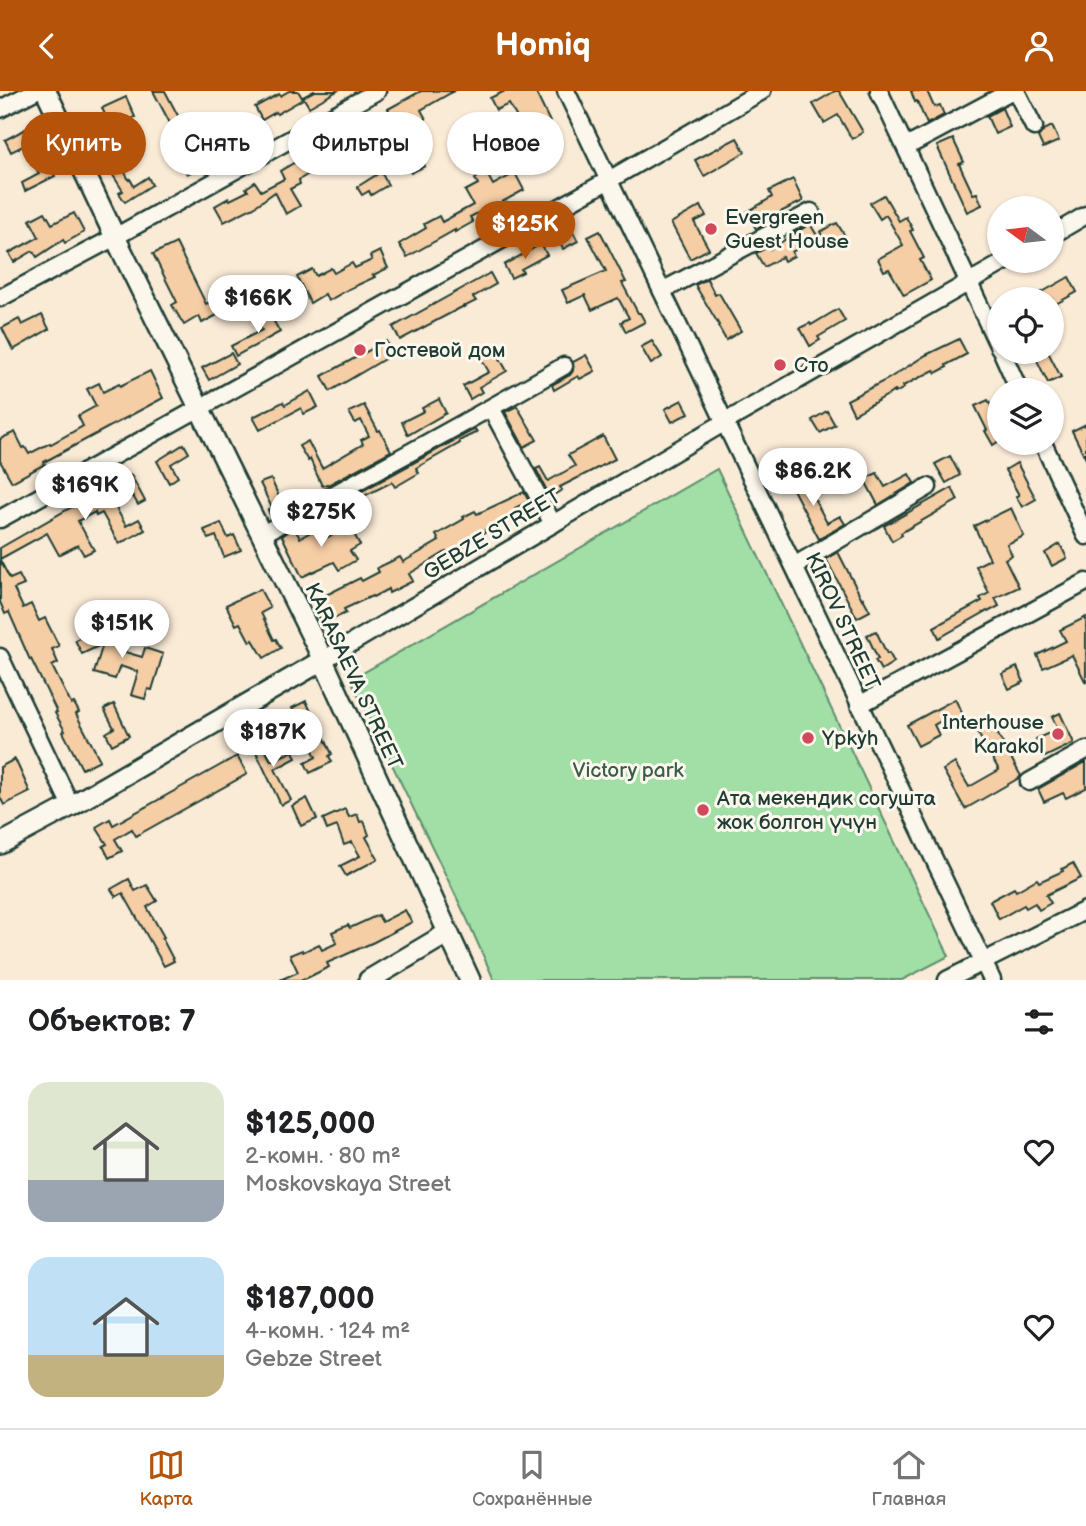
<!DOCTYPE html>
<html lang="ru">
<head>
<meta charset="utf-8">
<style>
	:root { --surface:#fff; --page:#f6f6f6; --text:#202124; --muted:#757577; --line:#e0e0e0; --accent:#b45309 }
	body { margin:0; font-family:"Balsamiq Sans",sans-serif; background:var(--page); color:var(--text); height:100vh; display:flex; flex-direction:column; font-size:26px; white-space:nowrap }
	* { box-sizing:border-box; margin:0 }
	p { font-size:23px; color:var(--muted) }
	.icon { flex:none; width:38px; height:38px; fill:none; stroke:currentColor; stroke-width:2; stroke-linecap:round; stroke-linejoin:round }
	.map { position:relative; height:889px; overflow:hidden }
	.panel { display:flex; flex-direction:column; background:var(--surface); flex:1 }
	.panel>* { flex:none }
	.hud { position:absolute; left:21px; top:21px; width:700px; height:63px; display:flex; gap:14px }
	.needle { width:46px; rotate:285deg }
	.buttons { position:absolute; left:987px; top:105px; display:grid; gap:14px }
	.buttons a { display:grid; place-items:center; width:77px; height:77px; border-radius:50%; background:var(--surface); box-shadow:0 2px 5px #0004; font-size:35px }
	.price { position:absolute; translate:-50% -60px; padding:0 16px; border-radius:24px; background:#fff; color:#222; font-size:23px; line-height:46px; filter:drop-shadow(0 2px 4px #0008) }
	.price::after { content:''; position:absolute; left:50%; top:42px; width:21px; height:16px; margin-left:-10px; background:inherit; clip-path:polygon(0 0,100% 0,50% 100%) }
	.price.selected { background:var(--accent); color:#fff }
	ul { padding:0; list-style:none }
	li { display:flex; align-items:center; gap:21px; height:175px; padding:0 28px }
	li span { display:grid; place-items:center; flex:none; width:196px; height:140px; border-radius:21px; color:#555 }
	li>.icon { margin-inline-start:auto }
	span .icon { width:84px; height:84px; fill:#fffc; stroke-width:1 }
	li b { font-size:30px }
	h2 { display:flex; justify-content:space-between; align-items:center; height:84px; padding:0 28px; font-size:30px }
	.pill { padding:0 24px; border-radius:32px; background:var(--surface); box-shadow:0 2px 5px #0004; font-size:24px; line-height:63px }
	.pill.selected { background:var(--accent); color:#fff }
	header { display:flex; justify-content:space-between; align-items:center; height:91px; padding:0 28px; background:var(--accent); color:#fff; font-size:32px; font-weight:600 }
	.menu { display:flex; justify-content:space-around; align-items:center; height:98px; border-top:2px solid var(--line); background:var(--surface); font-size:19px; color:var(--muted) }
	.menu a { display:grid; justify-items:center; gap:4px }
	.menu .selected { color:var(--accent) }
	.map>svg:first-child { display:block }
</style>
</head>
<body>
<header><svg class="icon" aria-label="back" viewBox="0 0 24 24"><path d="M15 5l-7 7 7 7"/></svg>Homiq<svg class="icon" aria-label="person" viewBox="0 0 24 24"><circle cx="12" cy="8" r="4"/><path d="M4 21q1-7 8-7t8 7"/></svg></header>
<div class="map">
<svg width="1086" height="889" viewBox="0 0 1086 889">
	<rect width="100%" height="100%" fill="#faebd7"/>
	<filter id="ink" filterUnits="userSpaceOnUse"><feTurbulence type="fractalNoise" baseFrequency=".0143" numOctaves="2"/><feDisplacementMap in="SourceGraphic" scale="14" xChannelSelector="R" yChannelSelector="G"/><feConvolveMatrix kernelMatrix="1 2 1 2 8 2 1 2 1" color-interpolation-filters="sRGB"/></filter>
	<g filter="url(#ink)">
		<!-- green -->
		<polygon fill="#a1dfa7" stroke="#608e6e" stroke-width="2" points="717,378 949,865 902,889 494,889 467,828 351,589"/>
		<!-- building -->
		<g fill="#f6cea5" stroke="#1f3d34" stroke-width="2">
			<polygon points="153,0 165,0 196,59 213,50 218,59 194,72 197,78 187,83 177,66 180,64 167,39 172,36"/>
			<polygon points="289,0 298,0 303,8 277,23 276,21 262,29 255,16 279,3 280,5"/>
			<polygon points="314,0 337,0 309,16 303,6"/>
			<polygon points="421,0 454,0 421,19 426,28 407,39 425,75 411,82 396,49 389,52 382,36 394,30 388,18"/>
			<polygon points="505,0 535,0 550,31 527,43 536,57 516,68 502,40 520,32 509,13 496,19 490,7"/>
			<polygon points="835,0 839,0 863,41 852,48 838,24 824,32 813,13"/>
			<polygon points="911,0 927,0 934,16 940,14 944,24 927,33 917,10 915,11"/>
			<polygon points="126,6 135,26 111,37 102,17"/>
			<polygon points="1002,17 1010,36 995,43 987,25"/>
			<polygon points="33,34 55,85 25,100 22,92 39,83 25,54 11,61 5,49"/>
			<polygon points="360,35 372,55 362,60 361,59 321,81 318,77 299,89 300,93 290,98 300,115 286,123 275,101 254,116 224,131 215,115 229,107 230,109 248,100 246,97 255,91 261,100 284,88 280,80 349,40"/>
			<polygon points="1052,35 1059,50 1043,57 1038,46 1044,39"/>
			<polygon points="116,38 124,50 112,57 129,89 130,88 134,95 148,86 152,94 125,111 119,102 123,100 104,70 107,68 96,49"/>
			<polygon points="737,47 745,61 704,85 695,69"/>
			<polygon points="953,48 964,71 959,73 973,103 977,102 982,114 967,121 937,55"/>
			<polygon points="381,81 388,94 371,104 369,100 362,104 357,96"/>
			<polygon points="486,81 493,94 515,82 524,99 502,111 503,113 492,119 490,116 470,126 473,131 455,141 455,139 407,166 399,153 426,137 424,133 439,125 442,131 473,114 465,100 478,93 475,88"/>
			<polygon points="793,88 803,110 766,128 769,131 756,138 747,121 772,106 769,100"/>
			<polygon points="884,104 899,130 906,126 913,139 910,140 924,167 920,169 931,189 904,204 889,178 884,180 878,168 903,154 886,124 880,128 870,112"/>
			<polygon points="701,115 706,125 694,131 709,158 690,168 671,132"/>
			<polygon points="45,121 52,133 74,122 84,141 65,152 63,149 37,166 33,160 14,171 9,162 39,146 30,129"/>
			<polygon points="837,132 845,145 828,155 820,141"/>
			<polygon points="810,133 818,146 792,161 794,165 784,170 782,166 764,176 756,162 768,156 770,158"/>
			<polygon points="571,137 578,150 563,158 556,145"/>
			<polygon points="600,140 626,191 622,192 638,222 640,222 645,231 626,241 621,231 629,227 618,207 592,219 585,204 568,212 562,199 606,180 588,146"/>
			<polygon points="176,152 206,213 214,209 221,222 202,232 199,225 184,234 172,214 177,211 153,163"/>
			<polygon points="541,153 547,164 521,178 523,181 511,187 504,174"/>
			<polygon points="380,160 388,177 373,184 375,186 349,198 328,210 325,203 310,212 297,186 312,178 316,185 331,177 334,182 352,172 355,177 372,169 370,165"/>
			<polygon points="490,182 496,193 473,206 476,210 464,216 464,215 400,249 393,236"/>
			<polygon points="1069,186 1077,201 1052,215 1052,208 1030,208"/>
			<polygon points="707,188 715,204 719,202 741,240 726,249 718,235 719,234 695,194"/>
			<polygon points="838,218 845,230 818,246 820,249 810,255 800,237 810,232 811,234"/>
			<polygon points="269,222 280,241 236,265 231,255 262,239 256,228"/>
			<polygon points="42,224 49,238 13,259 2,237 19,228 22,234"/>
			<polygon points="959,248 967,263 946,274 947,276 936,282 934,279 903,295 904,297 895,302 895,300 854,323 847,309 888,288 926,264"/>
			<polygon points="386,250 393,263 330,300 322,285"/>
			<polygon points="652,250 662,266 651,273 641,256"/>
			<polygon points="494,257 507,280 479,296 482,301 470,308 463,295 489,281 480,265"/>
			<polygon points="1033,261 1048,261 1061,286 1048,292"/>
			<polygon points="231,262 237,273 209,289 202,277"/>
			<polygon points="586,264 595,280 580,288 578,285 554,299 552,294 570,284 573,280 573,271"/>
			<polygon points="150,280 163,307 44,371 45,373 12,391 0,370 0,348 15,341 23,357 25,356 29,363 50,352 51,353 83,335 78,325 96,315 87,298 99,292 103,301 119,293 120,295"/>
			<polygon points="310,300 318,316 304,323 301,317 260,339 253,326 283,311 285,314"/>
			<polygon points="439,308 446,322 408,344 402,331 424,320 422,317"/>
			<polygon points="682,309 689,322 672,331 665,318"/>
			<polygon points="988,309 999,330 999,350 993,354 985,340 987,339 975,315"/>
			<polygon points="364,314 378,340 380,339 391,360 328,394 327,393 322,395 310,368 308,370 299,355 308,350 322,377 363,353 361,349 369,345 361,329 355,332 349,321"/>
			<polygon points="517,315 537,349 524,356 505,321"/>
			<polygon points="827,320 835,334 820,342 812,329"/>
			<polygon points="1086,333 1086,368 1072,340"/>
			<polygon points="475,338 477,341 459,350 460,352 416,377 419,382 395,396 392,391 358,408 360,413 354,417 357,424 347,429 342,419 336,422 333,416"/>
			<polygon points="603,345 615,368 560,396 562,399 550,406 536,378 540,376 548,390 575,375 568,364"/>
			<polygon points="184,353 189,362 171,373 178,386 169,392 157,370"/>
			<polygon points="950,365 960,384 946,392 935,373"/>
			<polygon points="1017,372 1036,408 1022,416 1016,405 1019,404 1005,379"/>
			<polygon points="801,382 827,432 840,425 845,433 819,448 788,389"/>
			<polygon points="877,382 885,396 909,383 914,392 878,414 864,388"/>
			<polygon points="131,384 145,410 138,414 133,405 115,415 126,435 139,428 145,439 119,453 102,422 96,425 95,421 78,430 94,459 84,464 78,454 59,464 47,442 0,468 0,457 70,417 96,404 97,406 123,392 121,389"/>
			<polygon points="271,388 285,419 271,426 268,419 272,417 260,392"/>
			<polygon points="952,397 958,409 901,442 902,444 892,450 884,435"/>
			<polygon points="524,401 529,410 515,417 517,422 485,439 486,441 465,452 467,454 448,465 446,461 409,483 413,490 389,502 388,498 373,506 372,505 344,518 346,522 322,533 315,517 325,512 322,506 360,487 362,490 379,481 377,477 400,466 403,471 439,450 436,444 464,428 463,426 475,420 477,423"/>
			<polygon points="1011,417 1024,445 1007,453 1012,464 1005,468 1019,496 995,507 999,515 988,521 987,520 939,547 934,536 982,510 980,507 989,502 976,475 990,468 974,435"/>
			<polygon points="221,432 228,447 234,444 241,459 224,466 216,445 208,448 204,439"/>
			<polygon points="349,434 360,454 350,460 356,469 339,479 334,471 302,486 282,445 294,437 300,447 316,438 319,443 324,440 328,446"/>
			<polygon points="1060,453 1067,467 1052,475 1045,462"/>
			<polygon points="838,461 862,508 863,507 870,520 857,527 826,468"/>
			<polygon points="0,469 10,488 19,484 24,494 14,498 23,517 31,513 39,530 45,527 59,555 52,558 58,572 52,575 71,613 74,612 79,621 76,623 100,669 82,678 63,641 65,640 55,622 57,621 31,568 30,569 9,521 5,523 0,511"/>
			<polygon points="260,498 270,517 261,522 274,549 276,548 281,557 264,567 253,549 250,551 240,532 236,534 226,514"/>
			<polygon points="1086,526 1086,592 1072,564 1043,577 1037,564 1066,550 1060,539"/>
			<polygon points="97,538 99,541 129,550 125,561 142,566 145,557 163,563 152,599 148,598 145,608 131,604 138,581 120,575 115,588 94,582 103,553 82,563 75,549"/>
			<polygon points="876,540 887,563 889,562 894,571 881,579 875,569 878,568 867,544"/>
			<polygon points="1017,576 1024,591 1009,598 1002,583"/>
			<polygon points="955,608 965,628 953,635 948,626 934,634 939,644 918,655 907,634"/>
			<polygon points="306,610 315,629 302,636 292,617"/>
			<polygon points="114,613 129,645 112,654 106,642 114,637 104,618"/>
			<polygon points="1060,622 1074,652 1045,666 1036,648 1058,638 1052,626"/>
			<polygon points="991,631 1021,685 1019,687 965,718 943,679 955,672 969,696 999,679 976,639"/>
			<polygon points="258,644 271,670 293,660 296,667 275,678 291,709 281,714 250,648"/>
			<polygon points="324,646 332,663 329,665 332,671 310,682 305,672 316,666 310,653"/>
			<polygon points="237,665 247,683 136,745 132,738 115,748 122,760 109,767 103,755 107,753 96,736 110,728 113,734"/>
			<polygon points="15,668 30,701 4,714 0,706 0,676"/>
			<polygon points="1086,671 1086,697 1066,707 1063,702 1044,711 1038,698"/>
			<polygon points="307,707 317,728 301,735 292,715"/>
			<polygon points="345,718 349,726 357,723 360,731 364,730 369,744 366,746 378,768 346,785 340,775 360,765 352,751 344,754 337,735 327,739 323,728"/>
			<polygon points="1073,772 1081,787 1046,804 1051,812 1039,819 1035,812 1026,817 1024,814 999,828 990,810 1014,797 1016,800 1037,788 1039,791 1063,780 1062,778"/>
			<polygon points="129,788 135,800 147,794 157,810 147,816 164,846 162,847 174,870 164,875 123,802 116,806 111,798"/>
			<polygon points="405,819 412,831 374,851 327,872 329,876 309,886 302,889 280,889 298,881 290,864 302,859 303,861 319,853 322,859 337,852 332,841 348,834 350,837 378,824 382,831"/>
		</g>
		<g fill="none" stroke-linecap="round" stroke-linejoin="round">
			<defs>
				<g id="minor">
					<polyline points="566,0 992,889"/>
					<polyline points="879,0 999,256"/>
					<polyline points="1016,0 1034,36"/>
					<polyline points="0,18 35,0"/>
					<polyline points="906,56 1011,0"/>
					<polyline points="1052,144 1086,124"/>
					<polyline points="662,200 811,121"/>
					<polyline points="0,207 115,146 377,0"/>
					<polyline points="1002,261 1019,299"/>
					<polyline points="491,317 553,433"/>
					<polyline points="1043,352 1086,445"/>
					<polyline points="0,428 609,89 762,0"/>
					<path d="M261 444C362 387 464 333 564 275"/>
					<polyline points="794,475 928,396"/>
					<polyline points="0,566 71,715"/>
					<polyline points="323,569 725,331 1006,170"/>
					<polyline points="859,614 1086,491"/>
					<polyline points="1029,691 1086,659"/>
					<polyline points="947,889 1086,819"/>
				</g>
				<g id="major">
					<polyline points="46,0 115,146 315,552 470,889"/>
					<polyline points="0,753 71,715 323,569"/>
					<polyline points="369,889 448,842"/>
				</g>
			</defs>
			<!-- minor casing -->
			<use href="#minor" stroke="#1f3d34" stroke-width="21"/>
			<!-- major casing -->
			<use href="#major" stroke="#1f3d34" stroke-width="24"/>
			<!-- minor -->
			<use href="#minor" stroke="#fbf7ec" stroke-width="16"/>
			<!-- major -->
			<use href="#major" stroke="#fbf7ec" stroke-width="19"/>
		</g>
	</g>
	<!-- markers -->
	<g fill="#d1495b" stroke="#fbf7ec" stroke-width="2.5">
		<circle cx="711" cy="138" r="7"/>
		<circle cx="360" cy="259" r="7"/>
		<circle cx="780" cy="274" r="7"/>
		<circle cx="1058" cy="643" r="7"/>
		<circle cx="808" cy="647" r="7"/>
		<circle cx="703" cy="719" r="7"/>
	</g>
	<g text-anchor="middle" stroke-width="6" stroke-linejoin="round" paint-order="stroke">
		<!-- poi labels -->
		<g font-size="21" fill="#1f3d34" stroke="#fbf7ec" text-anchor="start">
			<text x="725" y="133">Evergreen<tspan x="725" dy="24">Guest House</tspan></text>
			<text x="374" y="266">Гостевой дом</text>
			<text x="794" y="281">Сто</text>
			<text x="1044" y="638" text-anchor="end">Interhouse<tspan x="1044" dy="24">Karakol</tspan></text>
			<text x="822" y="654">Ypkyh</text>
			<text x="717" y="714">Ата мекендик согушта<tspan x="717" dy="24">жок болгон үчүн</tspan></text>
		</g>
		<!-- street labels -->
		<g font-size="21" fill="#1f3d34" stroke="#fbf7ec">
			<text transform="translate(492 443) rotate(-31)" y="7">GEBZE STREET</text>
			<text transform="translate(843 530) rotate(65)" y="7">KIROV STREET</text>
			<text transform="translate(354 585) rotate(65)" y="7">KARASAEVA STREET</text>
		</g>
		<!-- park labels -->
		<g font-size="21" fill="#395d4b" stroke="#fbf7ec">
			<text x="628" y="686">Victory park</text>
		</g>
	</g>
</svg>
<div class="buttons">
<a><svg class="needle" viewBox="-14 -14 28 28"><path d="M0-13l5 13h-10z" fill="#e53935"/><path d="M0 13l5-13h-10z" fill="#757577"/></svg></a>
<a><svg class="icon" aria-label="locate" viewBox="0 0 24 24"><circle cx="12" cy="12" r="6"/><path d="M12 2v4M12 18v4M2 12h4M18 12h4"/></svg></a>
<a><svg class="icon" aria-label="layers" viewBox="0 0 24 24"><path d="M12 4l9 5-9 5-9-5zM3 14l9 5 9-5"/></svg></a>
</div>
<b class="price selected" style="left:525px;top:170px">$125K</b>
<b class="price" style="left:258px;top:244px">$166K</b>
<b class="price" style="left:813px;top:417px">$86.2K</b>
<b class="price" style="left:85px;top:431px">$169K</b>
<b class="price" style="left:321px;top:458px">$275K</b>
<b class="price" style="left:122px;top:569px">$151K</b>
<b class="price" style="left:273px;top:678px">$187K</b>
<div class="hud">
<a class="pill selected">Купить</a>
<a class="pill">Снять</a>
<a class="pill">Фильтры</a>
<a class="pill">Новое</a>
</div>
</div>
<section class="panel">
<h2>Объектов: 7<svg class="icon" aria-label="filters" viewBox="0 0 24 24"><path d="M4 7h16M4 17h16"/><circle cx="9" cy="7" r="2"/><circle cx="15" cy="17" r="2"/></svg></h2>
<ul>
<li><span style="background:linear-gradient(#dfe7d0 70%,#9aa5b1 0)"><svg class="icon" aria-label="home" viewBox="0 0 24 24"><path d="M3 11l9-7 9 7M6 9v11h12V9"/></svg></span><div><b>$125,000</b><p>2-комн. · 80 m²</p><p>Moskovskaya Street</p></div><svg class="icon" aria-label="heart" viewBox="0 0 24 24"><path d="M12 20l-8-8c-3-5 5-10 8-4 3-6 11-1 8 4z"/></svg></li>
<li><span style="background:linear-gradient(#bfe0f5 70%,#c2b280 0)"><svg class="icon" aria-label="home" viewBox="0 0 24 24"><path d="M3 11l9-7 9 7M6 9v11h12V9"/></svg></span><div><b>$187,000</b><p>4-комн. · 124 m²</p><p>Gebze Street</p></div><svg class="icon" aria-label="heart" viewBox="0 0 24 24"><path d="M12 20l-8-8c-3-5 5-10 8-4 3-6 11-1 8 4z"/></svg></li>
</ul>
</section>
<nav class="menu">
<a class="selected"><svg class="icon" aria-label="map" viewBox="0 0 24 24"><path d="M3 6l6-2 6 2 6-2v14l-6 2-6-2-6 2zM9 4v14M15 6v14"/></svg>Карта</a>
<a><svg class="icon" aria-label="saved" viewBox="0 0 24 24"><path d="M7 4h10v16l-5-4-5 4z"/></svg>Сохранённые</a>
<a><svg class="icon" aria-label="home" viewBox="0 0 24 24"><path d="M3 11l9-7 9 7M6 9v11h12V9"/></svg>Главная</a>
</nav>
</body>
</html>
